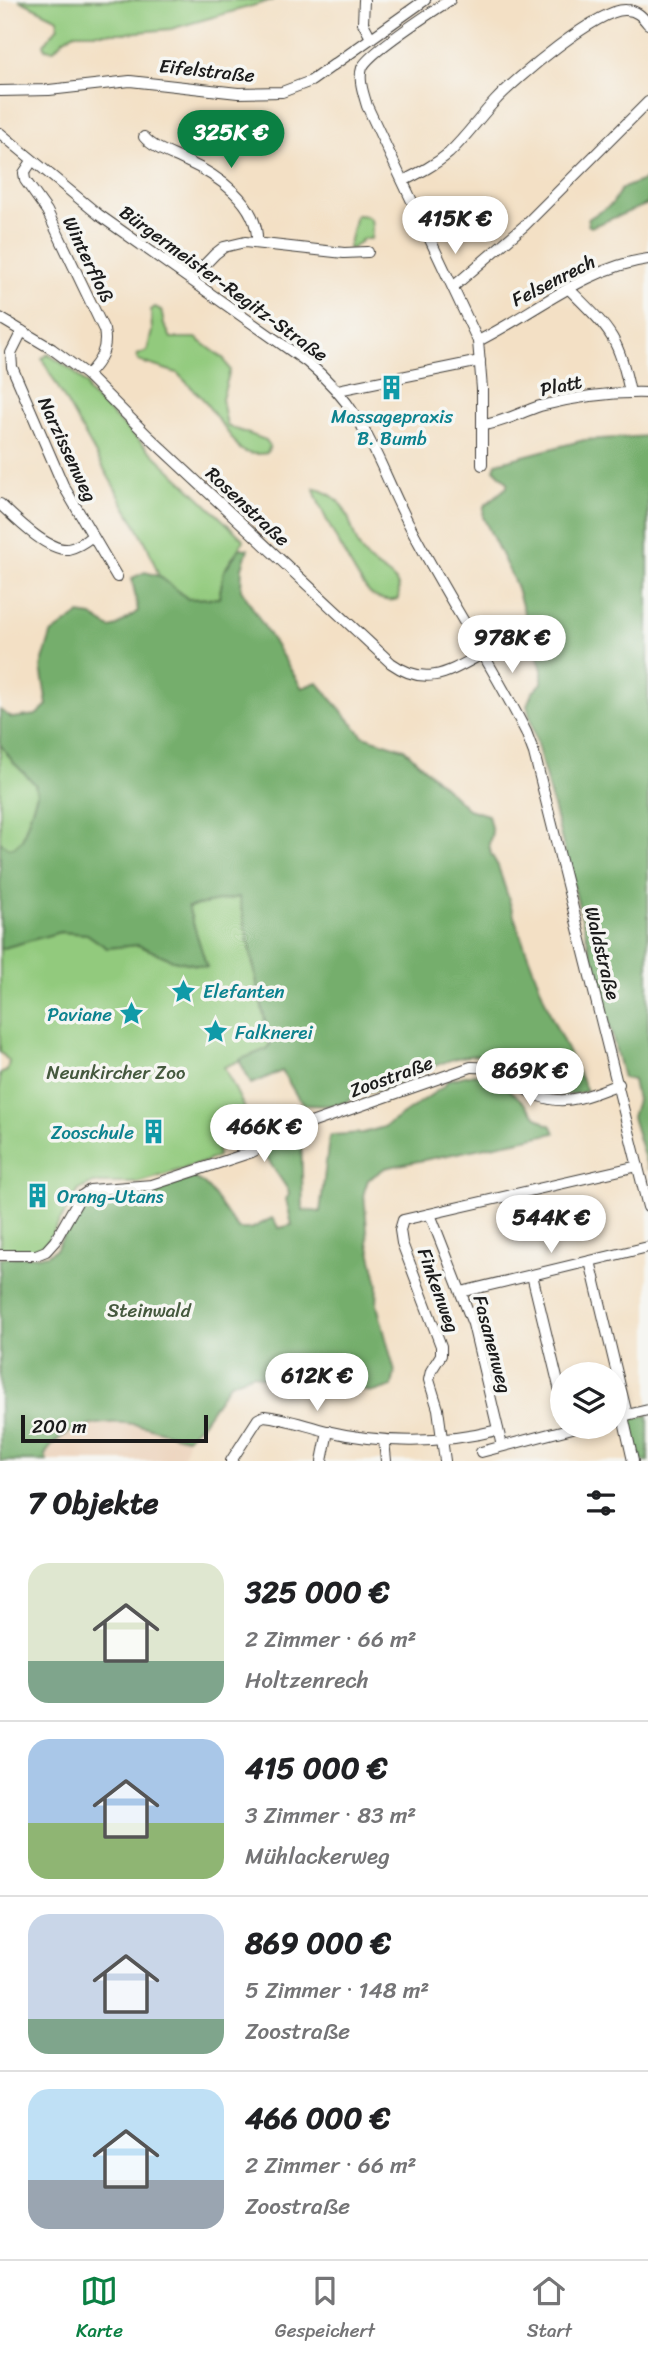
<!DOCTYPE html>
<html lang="de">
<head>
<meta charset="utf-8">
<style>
	:root { --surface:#fff; --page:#f6f6f6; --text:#202124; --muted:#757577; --line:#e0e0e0; --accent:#0b8043 }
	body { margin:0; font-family:Sriracha,sans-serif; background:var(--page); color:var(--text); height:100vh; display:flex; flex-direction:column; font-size:26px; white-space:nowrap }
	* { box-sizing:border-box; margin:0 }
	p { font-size:23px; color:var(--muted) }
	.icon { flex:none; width:38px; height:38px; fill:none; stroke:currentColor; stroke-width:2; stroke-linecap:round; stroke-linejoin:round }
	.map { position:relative; height:1461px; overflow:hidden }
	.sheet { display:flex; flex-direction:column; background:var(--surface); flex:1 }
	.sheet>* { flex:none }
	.fabs { position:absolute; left:550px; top:1362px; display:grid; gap:14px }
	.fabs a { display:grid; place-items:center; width:77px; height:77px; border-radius:50%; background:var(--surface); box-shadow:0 4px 10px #0003; font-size:35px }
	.scale { position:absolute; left:21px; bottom:18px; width:187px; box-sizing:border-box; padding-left:7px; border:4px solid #1c1c1c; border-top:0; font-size:19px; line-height:24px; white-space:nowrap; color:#1c1c1c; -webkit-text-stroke:5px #f6f6f2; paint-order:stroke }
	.price { position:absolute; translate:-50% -60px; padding:0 16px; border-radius:24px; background:#fff; color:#222; font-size:23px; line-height:46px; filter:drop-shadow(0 2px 4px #0008) }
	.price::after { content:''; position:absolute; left:50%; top:42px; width:21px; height:16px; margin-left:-10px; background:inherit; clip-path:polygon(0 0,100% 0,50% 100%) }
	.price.selected { background:var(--accent); color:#fff }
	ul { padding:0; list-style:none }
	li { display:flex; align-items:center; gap:21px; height:175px; padding:0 28px }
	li+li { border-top:2px solid var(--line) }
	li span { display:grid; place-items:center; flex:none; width:196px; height:140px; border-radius:21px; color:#555 }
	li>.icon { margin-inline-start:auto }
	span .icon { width:84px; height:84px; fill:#fffc; stroke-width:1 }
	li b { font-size:30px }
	h2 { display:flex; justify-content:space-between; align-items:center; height:84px; padding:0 28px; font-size:30px }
	.dock { display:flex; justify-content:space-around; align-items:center; height:98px; border-top:2px solid var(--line); background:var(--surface); font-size:19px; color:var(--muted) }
	.dock a { display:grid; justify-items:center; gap:4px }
	.dock .selected { color:var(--accent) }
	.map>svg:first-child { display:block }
</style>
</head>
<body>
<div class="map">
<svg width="648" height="1461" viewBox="0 0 648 1461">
	<rect width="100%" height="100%" fill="#f6f6f2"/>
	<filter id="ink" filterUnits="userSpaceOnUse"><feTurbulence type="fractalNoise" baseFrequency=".0143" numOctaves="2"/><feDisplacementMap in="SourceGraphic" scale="14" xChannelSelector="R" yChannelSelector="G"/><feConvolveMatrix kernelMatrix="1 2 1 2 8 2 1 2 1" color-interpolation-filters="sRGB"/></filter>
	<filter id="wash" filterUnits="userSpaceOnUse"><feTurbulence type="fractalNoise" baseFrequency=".00686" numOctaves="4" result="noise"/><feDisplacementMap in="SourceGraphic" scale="28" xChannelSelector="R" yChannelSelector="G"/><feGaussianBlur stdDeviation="1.57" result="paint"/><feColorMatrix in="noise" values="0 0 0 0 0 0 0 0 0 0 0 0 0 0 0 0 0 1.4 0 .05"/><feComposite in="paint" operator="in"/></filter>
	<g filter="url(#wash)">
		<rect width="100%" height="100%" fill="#f3e0c5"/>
		<!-- built -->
		<polygon fill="#ecd1b9" points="131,1424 187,1438 186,1448 181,1461 47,1461 45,1455 51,1445 61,1437 85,1426"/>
		<!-- green -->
		<g fill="#92ca7d" stroke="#57734c" stroke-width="2">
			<polygon points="19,0 273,0 171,29 127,33 75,33 64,39 54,50 45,49 44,44 58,27 58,19"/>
			<path d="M356 215C375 214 373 225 371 239H363L352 249 348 248Z"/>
			<path d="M155 307 161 310 164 324 171 338H196L224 359 230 370 222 399 227 426 266 440 270 446 267 453C257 455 248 455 240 449L202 398 177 373 138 361 137 355 147 351 152 331 151 310Z"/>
			<polygon points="48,354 72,370 87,385 88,392 244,540 224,571 219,598 188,599 159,576 147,545 42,359"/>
			<path d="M314 488C321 490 332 495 338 501 354 518 351 542 368 559 381 573 404 576 398 599 390 602 379 600 372 595 359 586 316 503 314 488Z"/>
			<polygon points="0,744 13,762 36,784 37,794 22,840 14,847 8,848 0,842"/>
			<polygon points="239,897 270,1045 267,1049 224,1067 251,1121 216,1140 218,1156 205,1162 138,1183 93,1183 79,1190 47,1242 39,1249 0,1252 0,1074 7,1071 9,1061 0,1052 0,949 60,932 87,934 107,948 138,945 173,960 206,967 188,907"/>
		</g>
		<!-- forest -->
		<g fill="#75ae6c" stroke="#486544" stroke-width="2">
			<polygon points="648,178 648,204 591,227 588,225 588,219 612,204 621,189"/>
			<polygon points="648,436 648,1170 632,1117 637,1100 633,1080 623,1078 527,705 532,693 542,683 542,670 515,583 483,517 484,506 507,487 507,482 494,469 496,463 584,440"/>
			<path d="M240 548 248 549 242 568 241 589 302 688 317 682 363 736 404 749 468 809 488 815 492 832 489 844 491 854 498 866 519 931 551 1016 587 1091C535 1108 527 1063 485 1056 450 1051 415 1079 383 1089 375 1091 365 1091 357 1095 352 1097 348 1102 343 1103 333 1107 317 1105 306 1105L298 1098 282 1071 251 1084 239 1060 267 1049 270 1044 239 897 188 907 207 967 173 960 138 945 107 948 87 934 60 932 0 949V842L8 848 14 847 22 840 37 794 35 784 13 762 0 744V710L12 718 36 715 47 705 41 667 51 634 79 614 92 616 110 628 117 626 138 611 132 578 145 572 159 576 188 599 219 598 224 571Z"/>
			<path d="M474 1074C491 1076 510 1089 522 1101 532 1111 539 1122 552 1126L555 1133 385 1168 368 1180 364 1192 368 1242 378 1284 377 1305 395 1372 392 1386 374 1392 268 1379 253 1374 230 1383 202 1423 187 1438C169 1435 152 1427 133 1424 102 1420 62 1426 45 1455L47 1461H0V1258L47 1255 57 1248 76 1211 87 1197 106 1192 140 1195 193 1178C211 1182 225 1216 239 1229H251L272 1218 279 1228 292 1225 286 1199 289 1195 288 1190 262 1151 301 1132 303 1210 320 1212 329 1138 332 1135 363 1133 384 1127 444 1086 448 1080Z"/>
			<polygon points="648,1415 648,1461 637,1461 627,1425 630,1419"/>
		</g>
	</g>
	<g filter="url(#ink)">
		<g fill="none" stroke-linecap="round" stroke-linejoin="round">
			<defs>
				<g id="minor">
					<polyline points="364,0 363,23 371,38"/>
					<path d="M450 0C433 11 368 53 362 68 358 80 364 95 367 106L478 341 482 389V465"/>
					<polyline points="0,91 49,90 130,81 238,93 282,92 311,81 425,0"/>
					<path d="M0 133 99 215 307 362C369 413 376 462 411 528 447 597 491 663 526 732L534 753 648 1207"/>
					<path d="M144 137C154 149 172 154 186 161 217 175 259 203 257 242"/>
					<path d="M32 161 24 173 25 180 47 211 104 330C108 349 100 362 87 375"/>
					<path d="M403 181C419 173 435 165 449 153 466 137 479 118 495 101 515 79 599 8 626 10 636 10 642 16 648 24"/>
					<polyline points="191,279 215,254 224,247 245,242 344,253 368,252"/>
					<polyline points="453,287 524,226 648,102"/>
					<path d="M569 289C609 329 619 336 630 393"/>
					<path d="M0 318 52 349 87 375 148 436 391 663C426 688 449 672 482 654"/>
					<polyline points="22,331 11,353 12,367 63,485 117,577"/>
					<path d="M478 341C533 314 586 267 648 259"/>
					<polyline points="338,390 480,361"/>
					<path d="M483 425C503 423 521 412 540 406 575 397 612 392 648 393"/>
					<path d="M0 504C15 518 47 551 68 549 77 547 85 542 92 536"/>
					<polyline points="430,1214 473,1324 502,1446"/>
					<path d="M0 1255H36L46 1251 55 1241 80 1197 90 1190 152 1185 252 1152 308 1124 471 1067C506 1066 520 1094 550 1099 574 1104 597 1092 619 1084"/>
					<polyline points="590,1261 627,1415"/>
					<polyline points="532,1275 562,1399"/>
					<polyline points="461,1292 648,1247"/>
					<polyline points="623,1416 633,1461"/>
					<polyline points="614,1418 648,1410"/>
					<polyline points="384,1440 386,1461"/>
					<polyline points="481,1452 580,1426"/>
					<path d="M231 1461 258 1419 264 1416C285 1418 306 1426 327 1431 381 1444 443 1444 498 1430"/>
					<polyline points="322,1461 328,1431"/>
					<polyline points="445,1461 438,1409 429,1380 431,1371 441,1355 441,1346 402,1243 400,1230 403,1220 638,1166"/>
				</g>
			</defs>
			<!-- minor casing -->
			<use href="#minor" stroke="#3c3935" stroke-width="12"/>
			<!-- minor -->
			<use href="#minor" stroke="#fff" stroke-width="10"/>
		</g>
	</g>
	<!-- icons -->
	<defs>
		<symbol id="building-bare" viewBox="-9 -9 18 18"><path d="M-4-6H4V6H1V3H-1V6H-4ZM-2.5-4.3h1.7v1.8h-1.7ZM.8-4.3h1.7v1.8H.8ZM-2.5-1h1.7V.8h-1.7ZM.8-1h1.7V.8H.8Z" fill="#0f9aa8" stroke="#f6f6f2" stroke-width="2.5" paint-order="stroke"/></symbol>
		<symbol id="sight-bare" viewBox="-9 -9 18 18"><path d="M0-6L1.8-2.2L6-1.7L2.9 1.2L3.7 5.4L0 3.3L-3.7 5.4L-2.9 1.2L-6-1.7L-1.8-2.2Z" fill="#0f9aa8" stroke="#f6f6f2" stroke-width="2.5" paint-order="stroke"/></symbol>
	</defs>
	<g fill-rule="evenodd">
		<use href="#building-bare" x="374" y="370" width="35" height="35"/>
		<use href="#sight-bare" x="166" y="974" width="35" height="35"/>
		<use href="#sight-bare" x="114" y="996" width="35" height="35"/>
		<use href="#sight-bare" x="198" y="1014" width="35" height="35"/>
		<use href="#building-bare" x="136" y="1114" width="35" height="35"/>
		<use href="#building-bare" x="20" y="1178" width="35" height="35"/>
	</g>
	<g text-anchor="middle" stroke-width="7" stroke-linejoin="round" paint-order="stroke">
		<!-- street labels -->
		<g font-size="19" fill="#1c1c1c" stroke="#f6f6f2">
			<text transform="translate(207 70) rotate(6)" y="7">Eifelstraße</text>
			<text transform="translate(89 259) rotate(64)" y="7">Winterfloß</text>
			<text transform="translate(553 280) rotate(-27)" y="7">Felsenrech</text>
			<text transform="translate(224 283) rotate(36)" y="7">Bürgermeister-Regitz-Straße</text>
			<text transform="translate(561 385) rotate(-12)" y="7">Platt</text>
			<text transform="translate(68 449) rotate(65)" y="7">Narzissenweg</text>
			<text transform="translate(248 506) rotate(43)" y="7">Rosenstraße</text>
			<text transform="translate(603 953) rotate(76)" y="7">Waldstraße</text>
			<text transform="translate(391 1076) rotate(-20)" y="7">Zoostraße</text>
			<text transform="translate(439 1290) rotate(70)" y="7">Finkenweg</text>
			<text transform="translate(493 1344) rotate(75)" y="7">Fasanenweg</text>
		</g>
		<!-- culture labels -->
		<g font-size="19" fill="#0d838f" stroke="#f6f6f2" text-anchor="start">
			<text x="392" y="423" text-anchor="middle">Massagepraxis<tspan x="392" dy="22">B. Bumb</tspan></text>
			<text x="203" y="998">Elefanten</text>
			<text x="112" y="1021" text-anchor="end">Paviane</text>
			<text x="235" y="1039">Falknerei</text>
			<text x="134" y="1139" text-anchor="end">Zooschule</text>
			<text x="57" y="1203">Orang-Utans</text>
		</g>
		<!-- park labels -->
		<g font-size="19" fill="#45593e" stroke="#f6f6f2">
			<text x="116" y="1079">Neunkircher Zoo</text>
			<text x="149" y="1317">Steinwald</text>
		</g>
	</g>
</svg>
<div class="fabs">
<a><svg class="icon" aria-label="layers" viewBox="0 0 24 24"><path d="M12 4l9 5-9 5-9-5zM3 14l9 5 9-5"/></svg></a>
</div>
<div class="scale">200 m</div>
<b class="price selected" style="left:231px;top:170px">325K €</b>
<b class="price" style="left:455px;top:256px">415K €</b>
<b class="price" style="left:512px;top:675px">978K €</b>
<b class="price" style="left:530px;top:1108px">869K €</b>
<b class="price" style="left:264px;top:1164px">466K €</b>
<b class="price" style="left:551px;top:1255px">544K €</b>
<b class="price" style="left:317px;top:1413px">612K €</b>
</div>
<section class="sheet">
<h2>7 Objekte<svg class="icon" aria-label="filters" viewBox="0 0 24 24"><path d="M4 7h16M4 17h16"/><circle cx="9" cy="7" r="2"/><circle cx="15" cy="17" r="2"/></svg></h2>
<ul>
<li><span style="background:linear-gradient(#dfe7d0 70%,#7fa58c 0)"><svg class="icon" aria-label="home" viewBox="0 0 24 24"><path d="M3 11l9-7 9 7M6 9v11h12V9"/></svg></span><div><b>325 000 €</b><p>2 Zimmer · 66 m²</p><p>Holtzenrech</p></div></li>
<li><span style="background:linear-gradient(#a9c7e8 60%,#8fb573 0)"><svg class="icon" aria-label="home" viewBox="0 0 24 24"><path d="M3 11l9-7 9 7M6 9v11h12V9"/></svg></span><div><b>415 000 €</b><p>3 Zimmer · 83 m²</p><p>Mühlackerweg</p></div></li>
<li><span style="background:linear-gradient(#c9d6e8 75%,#7fa58c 0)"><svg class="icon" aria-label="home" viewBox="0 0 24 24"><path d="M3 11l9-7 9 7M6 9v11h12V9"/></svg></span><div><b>869 000 €</b><p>5 Zimmer · 148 m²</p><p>Zoostraße</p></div></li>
<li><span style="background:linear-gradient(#bfe0f5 65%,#9aa5b1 0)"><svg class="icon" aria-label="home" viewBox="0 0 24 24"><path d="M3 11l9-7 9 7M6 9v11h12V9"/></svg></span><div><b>466 000 €</b><p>2 Zimmer · 66 m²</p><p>Zoostraße</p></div></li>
</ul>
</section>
<nav class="dock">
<a class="selected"><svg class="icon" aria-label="map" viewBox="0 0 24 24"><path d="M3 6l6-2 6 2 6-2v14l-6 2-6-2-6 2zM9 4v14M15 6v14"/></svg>Karte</a>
<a><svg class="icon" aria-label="saved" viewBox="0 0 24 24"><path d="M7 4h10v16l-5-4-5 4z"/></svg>Gespeichert</a>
<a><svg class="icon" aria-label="home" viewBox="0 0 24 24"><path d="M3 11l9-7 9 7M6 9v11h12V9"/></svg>Start</a>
</nav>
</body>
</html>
